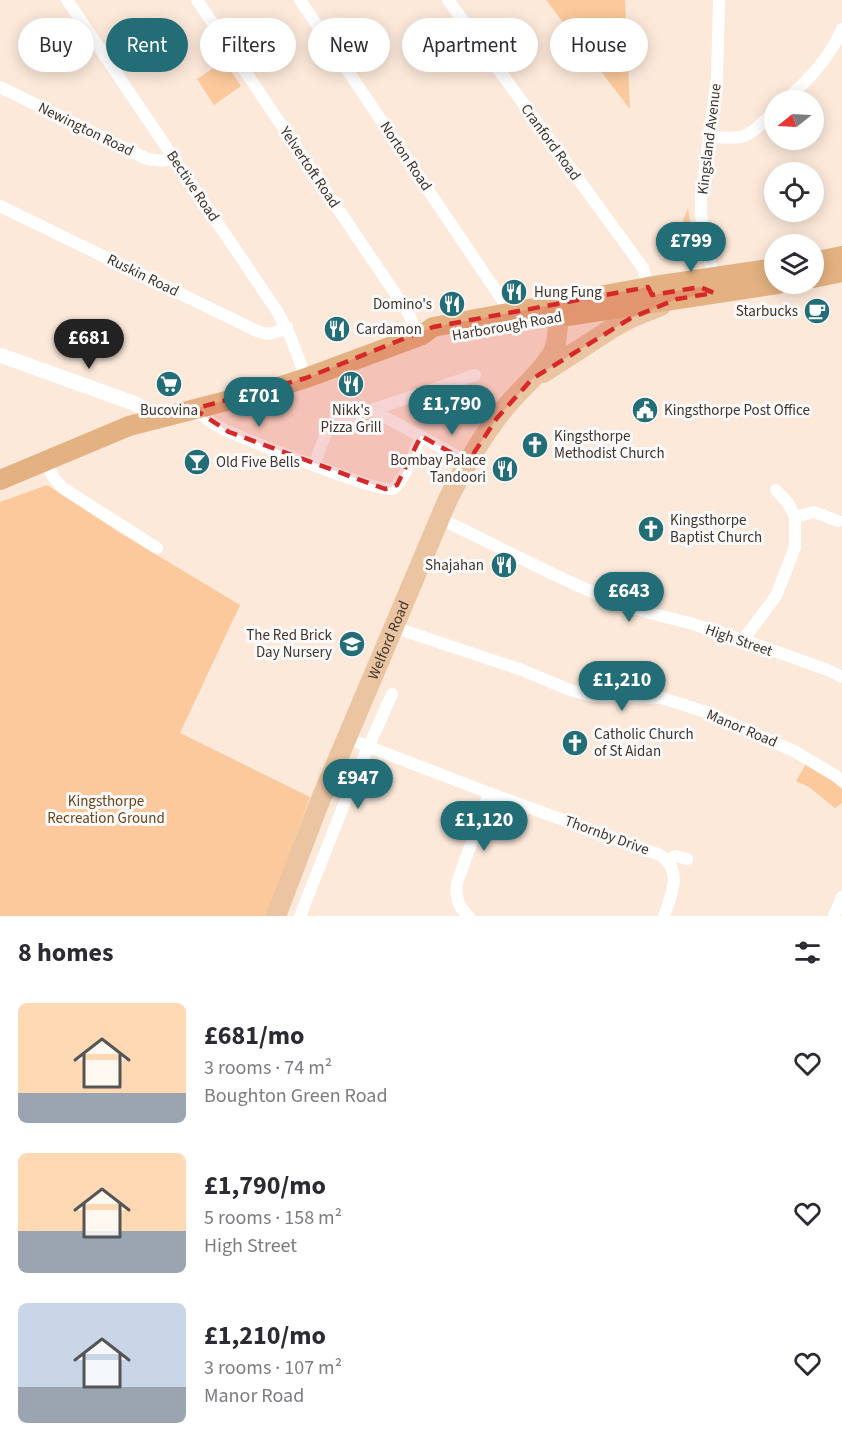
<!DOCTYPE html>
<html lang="en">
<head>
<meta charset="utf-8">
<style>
	:root { --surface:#fff; --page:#f7f7f7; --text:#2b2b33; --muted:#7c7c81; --accent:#236d76 }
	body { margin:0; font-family:"Source Sans 3",sans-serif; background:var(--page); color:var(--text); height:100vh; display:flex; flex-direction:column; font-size:22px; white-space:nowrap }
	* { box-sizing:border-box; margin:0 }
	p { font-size:20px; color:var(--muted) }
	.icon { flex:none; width:33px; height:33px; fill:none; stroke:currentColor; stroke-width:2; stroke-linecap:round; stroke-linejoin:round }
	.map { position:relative; height:916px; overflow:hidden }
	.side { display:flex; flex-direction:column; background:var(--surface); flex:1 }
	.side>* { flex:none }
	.hud { position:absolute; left:18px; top:18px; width:807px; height:54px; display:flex; gap:12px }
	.needle { width:39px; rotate:252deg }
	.buttons { position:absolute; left:764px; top:90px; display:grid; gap:12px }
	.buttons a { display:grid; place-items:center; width:60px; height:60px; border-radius:50%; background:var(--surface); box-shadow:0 3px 15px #0003; font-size:30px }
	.price { position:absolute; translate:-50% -51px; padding:0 14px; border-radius:21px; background:var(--accent); color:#fff; font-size:20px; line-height:39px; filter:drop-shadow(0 2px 3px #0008) }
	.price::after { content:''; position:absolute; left:50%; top:36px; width:18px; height:14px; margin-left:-9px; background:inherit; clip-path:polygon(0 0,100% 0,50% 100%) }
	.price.current { background:#222; color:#fff }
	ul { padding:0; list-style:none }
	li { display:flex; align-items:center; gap:18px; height:150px; padding:0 18px }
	li span { display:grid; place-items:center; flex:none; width:168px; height:120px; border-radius:9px; color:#555 }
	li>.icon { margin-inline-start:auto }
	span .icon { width:72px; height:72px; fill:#fffc; stroke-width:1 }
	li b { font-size:26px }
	h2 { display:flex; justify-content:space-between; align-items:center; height:72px; padding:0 18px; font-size:26px }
	.chip { padding:0 21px; border-radius:27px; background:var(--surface); box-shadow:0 3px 15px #0003; font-size:21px; line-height:54px }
	.chip.current { background:var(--accent); color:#fff }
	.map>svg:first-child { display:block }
</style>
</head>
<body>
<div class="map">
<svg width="842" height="916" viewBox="0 0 842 916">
	<rect width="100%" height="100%" fill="#fce9da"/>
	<!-- green -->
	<g fill="#fcc99c">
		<polygon points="546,0 625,0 630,109"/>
		<polygon points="224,61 241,86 214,105 197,79"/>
		<polygon points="688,208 694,248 693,252 688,255 664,259 679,231"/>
		<polygon points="47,485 120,533 240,605 180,733 310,797 267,916 0,916 0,502"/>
		<polygon points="806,764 824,774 842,789 842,803 835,808 809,787 796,781"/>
	</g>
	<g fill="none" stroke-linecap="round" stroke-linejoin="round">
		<!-- minor -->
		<g stroke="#fff" stroke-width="12">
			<polyline points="67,0 277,311 291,338 306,378"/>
			<polyline points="197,0 409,314 417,336"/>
			<polyline points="300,0 511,313"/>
			<polyline points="448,0 643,268 650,291"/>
			<polyline points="0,87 147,159 163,161 174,158"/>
			<path d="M786 100C809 79 830 58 842 29"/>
			<path d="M710 137C749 140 747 137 774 112"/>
			<path d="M0 206 257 331C268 336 276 333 287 327"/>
			<polyline points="713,277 701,216 701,198 717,77 719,0"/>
			<path d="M194 409 214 424 229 432C251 441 379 493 392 489 403 485 416 448 421 436"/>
			<polyline points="372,410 475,375"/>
			<polyline points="46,461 53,477 63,488 157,548"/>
			<polyline points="314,465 326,433 332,425 372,410 468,462"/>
			<polyline points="776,490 788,503 795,517 814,512 838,521"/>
			<polyline points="439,518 557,576 617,603 653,614 686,622 743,640 828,670 842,677"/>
			<polyline points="393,627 522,670 570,690 592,696 662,698 706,712 794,751 836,776 842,781"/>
			<polyline points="743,640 776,596 795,547 795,517"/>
			<path d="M346 738 489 793 660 855C684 871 671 895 664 916"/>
			<polyline points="667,860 676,856 687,859"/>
			<polyline points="300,916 354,779 392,694"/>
			<path d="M469 916C458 908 455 897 457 883L489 793"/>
			<polyline points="834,916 842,897"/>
		</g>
		<!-- tertiary -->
		<polyline stroke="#fff" stroke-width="15" points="0,355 136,404 157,419"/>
		<!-- primary -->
		<g stroke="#ebc5a1" stroke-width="20">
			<polyline points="543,373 611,329 631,318 661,306"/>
			<path id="s1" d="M276 916 318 806 448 499C464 468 481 437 504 409 518 391 537 377 550 357 560 342 555 332 560 317 562 311 567 307 571 303"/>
		</g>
		<!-- trunk -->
		<g stroke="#e4b282" stroke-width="20">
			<polyline points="813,262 842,256"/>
			<polyline points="813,278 842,272"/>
			<polyline points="567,316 778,284"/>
			<polyline points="0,480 129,426 269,390 306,378 422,335 433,327 648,287 774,268"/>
		</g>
	</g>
	<!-- marked area -->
	<path fill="#d62828" fill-opacity="0.2" stroke="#d62828" stroke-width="4.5" stroke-dasharray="12 8" stroke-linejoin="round" d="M648 287 652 295 700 287 714 293 677 299 631 318 532 379 497 418 468 462 421 436 397 485 385 489 229 432 194 409 306 378 433 327Z"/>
	<!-- icons -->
	<defs>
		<symbol id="restaurant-disc" viewBox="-11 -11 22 22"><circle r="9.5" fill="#236d76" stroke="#fafafa"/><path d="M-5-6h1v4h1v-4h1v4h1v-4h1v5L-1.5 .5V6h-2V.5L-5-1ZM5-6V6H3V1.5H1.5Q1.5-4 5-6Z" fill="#fff"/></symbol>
		<symbol id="cafe-disc" viewBox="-11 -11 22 22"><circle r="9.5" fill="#236d76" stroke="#fafafa"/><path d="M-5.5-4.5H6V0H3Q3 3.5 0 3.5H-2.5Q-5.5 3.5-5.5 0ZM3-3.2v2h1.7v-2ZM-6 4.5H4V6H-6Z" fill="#fff"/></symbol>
		<symbol id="supermarket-disc" viewBox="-11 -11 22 22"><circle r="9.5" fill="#236d76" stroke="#fafafa"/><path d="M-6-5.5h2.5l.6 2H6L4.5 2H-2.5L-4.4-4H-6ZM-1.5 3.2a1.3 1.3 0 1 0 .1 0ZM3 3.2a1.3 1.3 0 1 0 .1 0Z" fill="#fff"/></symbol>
		<symbol id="civic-disc" viewBox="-11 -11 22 22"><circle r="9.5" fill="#236d76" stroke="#fafafa"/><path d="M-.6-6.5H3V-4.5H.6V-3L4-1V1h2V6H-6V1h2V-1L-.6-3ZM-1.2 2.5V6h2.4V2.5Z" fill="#fff"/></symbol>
		<symbol id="church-disc" viewBox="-11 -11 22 22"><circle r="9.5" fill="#236d76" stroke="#fafafa"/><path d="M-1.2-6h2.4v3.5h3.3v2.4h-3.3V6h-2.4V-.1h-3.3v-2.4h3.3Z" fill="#fff"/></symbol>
		<symbol id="bar-disc" viewBox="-11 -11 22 22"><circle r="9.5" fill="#236d76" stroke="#fafafa"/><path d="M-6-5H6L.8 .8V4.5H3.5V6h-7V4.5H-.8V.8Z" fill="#fff"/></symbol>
		<symbol id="school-disc" viewBox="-11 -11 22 22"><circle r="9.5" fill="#236d76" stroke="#fafafa"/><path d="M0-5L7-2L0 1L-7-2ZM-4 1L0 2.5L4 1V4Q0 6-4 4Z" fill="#fff"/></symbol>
	</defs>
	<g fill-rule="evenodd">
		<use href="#restaurant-disc" x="499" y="277" width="30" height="30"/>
		<use href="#restaurant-disc" x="437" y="289" width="30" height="30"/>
		<use href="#cafe-disc" x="802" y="296" width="30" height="30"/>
		<use href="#restaurant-disc" x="322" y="314" width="30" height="30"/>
		<use href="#supermarket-disc" x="154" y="369" width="30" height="30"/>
		<use href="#restaurant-disc" x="336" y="369" width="30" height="30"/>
		<use href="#civic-disc" x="630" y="395" width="30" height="30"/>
		<use href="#church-disc" x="520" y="430" width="30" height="30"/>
		<use href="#bar-disc" x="182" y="447" width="30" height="30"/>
		<use href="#restaurant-disc" x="490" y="454" width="30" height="30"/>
		<use href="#church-disc" x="636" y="514" width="30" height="30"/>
		<use href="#restaurant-disc" x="489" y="550" width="30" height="30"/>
		<use href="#school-disc" x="337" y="629" width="30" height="30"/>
		<use href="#church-disc" x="560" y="728" width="30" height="30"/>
	</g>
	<g text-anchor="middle" stroke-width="6" stroke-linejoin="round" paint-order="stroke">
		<!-- street labels -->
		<g font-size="15" fill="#41352b" stroke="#fafafa">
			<text transform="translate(86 129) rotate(26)" y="5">Newington Road</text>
			<text transform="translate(709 139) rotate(-83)" y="5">Kingsland Avenue</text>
			<text transform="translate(551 142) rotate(54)" y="5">Cranford Road</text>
			<text transform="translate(406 156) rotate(56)" y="5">Norton Road</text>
			<text transform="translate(310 167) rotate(56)" y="5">Yelvertoft Road</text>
			<text transform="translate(193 186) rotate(56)" y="5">Bective Road</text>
			<text transform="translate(143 275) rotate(26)" y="5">Ruskin Road</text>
			<text transform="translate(507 326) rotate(-10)" y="5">Harborough Road</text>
			<text dy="5" stroke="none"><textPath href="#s1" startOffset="298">Welford Road</textPath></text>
			<text transform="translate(739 640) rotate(19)" y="5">High Street</text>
			<text transform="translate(742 728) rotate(23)" y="5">Manor Road</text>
			<text transform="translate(607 835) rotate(20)" y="5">Thornby Drive</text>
		</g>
		<!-- poi labels -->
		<g font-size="15" fill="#41352b" stroke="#fafafa" text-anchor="start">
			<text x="534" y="297">Hung Fung</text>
			<text x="432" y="309" text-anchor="end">Domino's</text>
			<text x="798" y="316" text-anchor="end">Starbucks</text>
			<text x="356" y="334">Cardamon</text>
			<text x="169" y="415" text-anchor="middle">Bucovina</text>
			<text x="351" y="415" text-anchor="middle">Nikk's<tspan x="351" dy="17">Pizza Grill</tspan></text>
			<text x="664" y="415">Kingsthorpe Post Office</text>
			<text x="554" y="441">Kingsthorpe<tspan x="554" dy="17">Methodist Church</tspan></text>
			<text x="486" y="465" text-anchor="end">Bombay Palace<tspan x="486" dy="17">Tandoori</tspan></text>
			<text x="216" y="467">Old Five Bells</text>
			<text x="670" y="525">Kingsthorpe<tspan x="670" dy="17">Baptist Church</tspan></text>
			<text x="484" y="570" text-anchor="end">Shajahan</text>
			<text x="332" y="640" text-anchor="end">The Red Brick<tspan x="332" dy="17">Day Nursery</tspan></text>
			<text x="594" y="739">Catholic Church<tspan x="594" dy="17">of St Aidan</tspan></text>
		</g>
		<!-- park labels -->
		<g font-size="15" fill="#6e4318" stroke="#fafafa">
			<text x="106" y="806">Kingsthorpe<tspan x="106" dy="17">Recreation Ground</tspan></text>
		</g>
	</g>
</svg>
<div class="buttons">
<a><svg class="needle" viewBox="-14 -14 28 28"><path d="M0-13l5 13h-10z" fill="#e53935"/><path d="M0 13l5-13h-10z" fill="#7c7c81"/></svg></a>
<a><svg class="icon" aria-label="locate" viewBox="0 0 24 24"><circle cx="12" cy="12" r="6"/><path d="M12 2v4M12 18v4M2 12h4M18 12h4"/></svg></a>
<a><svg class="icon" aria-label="layers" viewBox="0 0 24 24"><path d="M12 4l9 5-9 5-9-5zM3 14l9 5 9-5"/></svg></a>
</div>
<b class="price" style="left:691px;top:273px">£799</b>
<b class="price current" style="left:89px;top:370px">£681</b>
<b class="price" style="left:259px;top:428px">£701</b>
<b class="price" style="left:452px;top:436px">£1,790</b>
<b class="price" style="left:629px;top:623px">£643</b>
<b class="price" style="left:622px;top:712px">£1,210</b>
<b class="price" style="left:358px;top:810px">£947</b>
<b class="price" style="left:484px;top:852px">£1,120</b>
<div class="hud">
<a class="chip">Buy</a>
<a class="chip current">Rent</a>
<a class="chip">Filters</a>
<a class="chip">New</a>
<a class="chip">Apartment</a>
<a class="chip">House</a>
</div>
</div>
<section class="side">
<h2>8 homes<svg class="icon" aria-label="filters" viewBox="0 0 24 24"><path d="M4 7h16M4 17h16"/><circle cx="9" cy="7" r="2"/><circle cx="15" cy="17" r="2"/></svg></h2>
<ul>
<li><span style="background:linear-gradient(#ffd9b3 75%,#9aa5b1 0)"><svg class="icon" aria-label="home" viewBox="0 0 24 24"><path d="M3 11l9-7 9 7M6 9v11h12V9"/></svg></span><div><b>£681/mo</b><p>3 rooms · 74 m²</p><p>Boughton Green Road</p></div><svg class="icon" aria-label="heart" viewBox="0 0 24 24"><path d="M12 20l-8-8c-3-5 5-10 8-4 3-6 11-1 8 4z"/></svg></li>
<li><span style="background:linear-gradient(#ffd9b3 65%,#9aa5b1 0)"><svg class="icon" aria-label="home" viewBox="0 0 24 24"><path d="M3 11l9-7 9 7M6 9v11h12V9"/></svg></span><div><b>£1,790/mo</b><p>5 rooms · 158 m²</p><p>High Street</p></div><svg class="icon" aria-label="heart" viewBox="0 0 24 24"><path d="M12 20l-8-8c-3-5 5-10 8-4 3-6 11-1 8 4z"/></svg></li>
<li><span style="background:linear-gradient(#c9d6e8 70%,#9aa5b1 0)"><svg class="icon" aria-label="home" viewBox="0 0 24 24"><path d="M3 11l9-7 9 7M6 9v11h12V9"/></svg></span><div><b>£1,210/mo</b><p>3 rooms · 107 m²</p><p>Manor Road</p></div><svg class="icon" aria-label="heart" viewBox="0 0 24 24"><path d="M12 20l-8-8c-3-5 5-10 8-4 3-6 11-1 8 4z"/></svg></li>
</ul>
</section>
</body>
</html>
